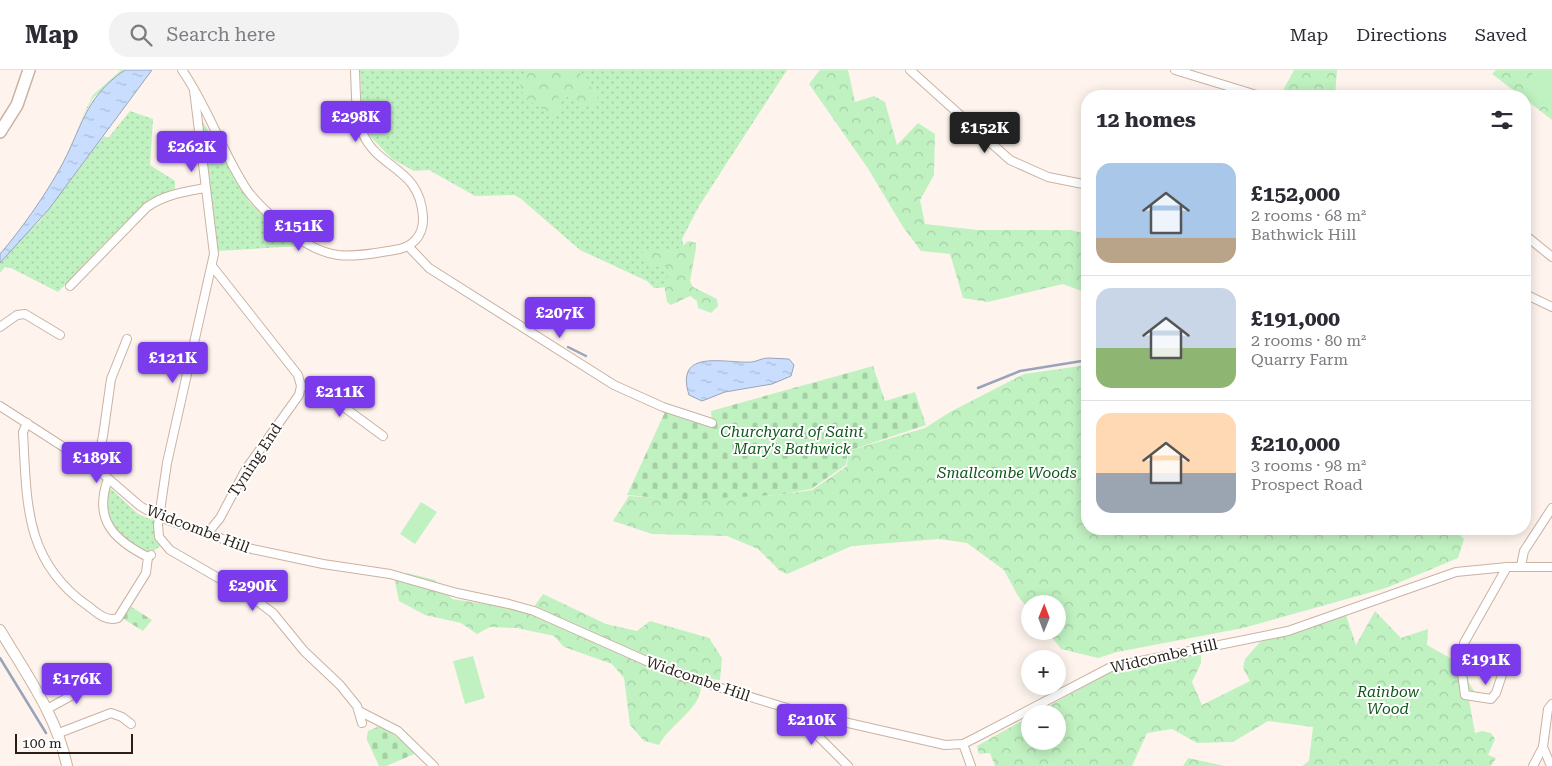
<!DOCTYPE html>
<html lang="en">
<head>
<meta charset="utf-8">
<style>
	:root { --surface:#fff; --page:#f2f2f3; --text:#2b2b33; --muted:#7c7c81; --line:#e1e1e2; --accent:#7c3aed }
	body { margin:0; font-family:"Roboto Serif",serif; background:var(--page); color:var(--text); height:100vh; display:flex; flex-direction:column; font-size:19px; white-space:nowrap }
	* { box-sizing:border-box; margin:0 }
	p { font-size:16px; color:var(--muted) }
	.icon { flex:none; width:28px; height:28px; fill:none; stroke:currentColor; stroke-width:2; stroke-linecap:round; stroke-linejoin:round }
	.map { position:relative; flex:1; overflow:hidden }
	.sheet { position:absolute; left:1081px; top:20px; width:450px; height:445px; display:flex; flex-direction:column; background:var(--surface); border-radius:20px; box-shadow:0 2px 12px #0003 }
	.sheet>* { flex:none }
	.needle { width:32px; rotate:1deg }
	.fabs { position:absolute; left:1021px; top:525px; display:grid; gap:10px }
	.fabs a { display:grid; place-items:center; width:45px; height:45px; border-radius:50%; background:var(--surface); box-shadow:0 2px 12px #0003; font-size:25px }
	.scale { position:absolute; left:15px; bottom:12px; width:118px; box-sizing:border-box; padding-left:5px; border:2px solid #281f19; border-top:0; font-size:14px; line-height:18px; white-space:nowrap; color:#281f19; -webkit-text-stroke:4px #fff; paint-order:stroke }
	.price { position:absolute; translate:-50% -42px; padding:0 11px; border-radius:5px; background:var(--accent); color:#fff; font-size:16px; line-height:32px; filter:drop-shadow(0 1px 2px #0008) }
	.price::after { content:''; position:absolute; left:50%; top:30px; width:15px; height:11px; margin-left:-8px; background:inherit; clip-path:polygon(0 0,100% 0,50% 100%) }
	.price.current { background:#222; color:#fff }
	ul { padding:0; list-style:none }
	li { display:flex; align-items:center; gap:15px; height:125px; padding:0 15px }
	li+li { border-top:1px solid var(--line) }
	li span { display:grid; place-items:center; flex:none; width:140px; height:100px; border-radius:15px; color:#555 }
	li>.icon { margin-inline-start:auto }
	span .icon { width:60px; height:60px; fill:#fffc; stroke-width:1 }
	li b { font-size:21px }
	h2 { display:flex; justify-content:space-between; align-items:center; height:60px; padding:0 15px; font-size:21px }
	header { display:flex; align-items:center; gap:30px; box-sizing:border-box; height:70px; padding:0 25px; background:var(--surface); border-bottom:1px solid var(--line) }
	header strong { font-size:24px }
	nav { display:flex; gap:28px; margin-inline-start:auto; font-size:18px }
	.search { width:350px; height:45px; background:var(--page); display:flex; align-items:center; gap:12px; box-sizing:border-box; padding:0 18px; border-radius:20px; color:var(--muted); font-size:19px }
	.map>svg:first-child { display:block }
</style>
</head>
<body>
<header>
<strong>Map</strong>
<div class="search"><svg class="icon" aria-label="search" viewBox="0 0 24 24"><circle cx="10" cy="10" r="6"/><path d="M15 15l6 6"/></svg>Search here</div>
<nav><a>Map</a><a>Directions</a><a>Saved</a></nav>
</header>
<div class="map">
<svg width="1552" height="696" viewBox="0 0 1552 696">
	<defs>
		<pattern id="grass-dots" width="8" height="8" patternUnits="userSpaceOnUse" patternTransform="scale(1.25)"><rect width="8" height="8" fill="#c0f1c1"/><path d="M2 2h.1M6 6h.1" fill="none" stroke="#a5cea5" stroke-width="1.8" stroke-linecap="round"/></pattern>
		<pattern id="forest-crowns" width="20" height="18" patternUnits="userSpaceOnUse" patternTransform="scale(1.25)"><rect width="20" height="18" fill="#c0f1c1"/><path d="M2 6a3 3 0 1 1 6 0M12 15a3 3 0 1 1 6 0" fill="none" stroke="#a5cea5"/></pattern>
		<pattern id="cemetery-stones" width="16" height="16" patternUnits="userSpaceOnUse" patternTransform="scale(1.25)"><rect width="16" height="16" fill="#c0f1c1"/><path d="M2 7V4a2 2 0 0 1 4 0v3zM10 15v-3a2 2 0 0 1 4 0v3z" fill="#a5cea5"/></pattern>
		<pattern id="water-ripples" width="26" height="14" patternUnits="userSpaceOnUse" patternTransform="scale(1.25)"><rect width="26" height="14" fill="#c9ddfe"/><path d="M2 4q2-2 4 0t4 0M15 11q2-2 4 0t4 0" fill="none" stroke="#adbdd9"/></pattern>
	</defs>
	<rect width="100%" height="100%" fill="#fef4ed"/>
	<!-- grass -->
	<g fill="url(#grass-dots)">
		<polygon points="121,0 125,0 93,28 78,56 93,25"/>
		<polygon points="360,0 787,0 699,136 682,169 684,180 670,217 654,218 647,211 580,180 520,128 514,125 475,126 429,100 414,101 392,89 367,63 362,46"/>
		<path d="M130 41 153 49 150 95 175 111V119C136 131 90 192 58 222L11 198 5 197 0 203V193L20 168 39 152 104 66 108 68Z"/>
		<polygon points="203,52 249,132 300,176 218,181 201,54"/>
		<path d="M109 417 138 444 155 451V465L160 476 151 483C123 481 99 444 109 417Z"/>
	</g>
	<!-- forest -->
	<g fill="url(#forest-crowns)">
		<polygon points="527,0 577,0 598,26 596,36 582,37 563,24 557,25 561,39 553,45 524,28 520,14"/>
		<polygon points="820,0 848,0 855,32 874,26 885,32 897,75 918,53 935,64 934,105 920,130 925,154 977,160 1071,160 1087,164 1087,223 1063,214 988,232 963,228 950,184 921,181 903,157 869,100 809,14"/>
		<polygon points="1294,0 1337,0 1335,26 1288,26 1281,24"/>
		<polygon points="1496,0 1552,0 1552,50 1525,29 1525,26 1521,26 1492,4"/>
		<path d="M688 171 696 173V178L690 211 693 217 717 229 718 236 711 243 698 238 697 231 690 226 671 235 667 232 664 214 670 202 668 197 654 196 642 184 643 179C660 182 675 185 688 171Z"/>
		<polygon points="1087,295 1088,459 1454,459 1464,469 1458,488 1386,518 1243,558 1117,582 1098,588 1061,579 1047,561 1058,561 1058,534 1030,534 1030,541 1018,526 1004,500 967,473 939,469 852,476 787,504 780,501 758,479 727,466 652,464 613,451 629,426 681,429 778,425 812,420 847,396 848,381 925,358 950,342 1024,304"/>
		<path d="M407 503 435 510 452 529 531 541 543 524 606 554 637 561 650 551 709 568 722 588 720 610 701 608C701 613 701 619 700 623 695 642 668 657 659 675L644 671 630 655 624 608 612 594 564 577 554 566 517 558 490 557 477 564 461 553 425 545 399 531 395 512Z"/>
		<polygon points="1375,541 1401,568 1428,559 1427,575 1466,597 1468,611 1474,621 1469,630 1475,663 1482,661 1491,663 1495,669 1488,685 1496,688 1491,696 1302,696 1309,691 1313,657 1268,651 1233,672 1197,673 1172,659 1147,663 1132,696 995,696 990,683 979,684 977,676 1030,646 1030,671 1058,671 1058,644 1035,644 1116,598 1201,579 1201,593 1192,612 1202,635 1250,611 1243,598 1245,589 1260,572 1346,545 1356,575"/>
		<polygon points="1188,688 1225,696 1183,696"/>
	</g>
	<!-- cemetery -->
	<g fill="url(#cemetery-stones)">
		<polygon points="873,296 885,331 915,322 926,355 848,381 846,395 811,419 778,425 680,430 627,425 665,342 709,357 712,353 711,341"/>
		<polygon points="130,536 152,550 143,561 122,548"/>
		<polygon points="382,655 417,683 386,696 379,696 367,670 368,661"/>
	</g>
	<!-- pitch -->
	<g fill="#c0f1c1">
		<polygon points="1534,0 1552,0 1552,40 1522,25"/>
		<polygon points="421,432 437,442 415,474 400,464"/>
		<polygon points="473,586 485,628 465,634 453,591"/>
	</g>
	<!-- water -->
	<g fill="url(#water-ripples)" stroke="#99a4b9">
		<path d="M125 0H152L49 139 0 193V184C20 161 44 127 59 100 82 60 83 28 125 0Z"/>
		<path d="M768 288 789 289 794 295 791 306 772 314 725 322 702 331 689 325C674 277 727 294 752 292 758 291 762 288 768 288Z"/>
	</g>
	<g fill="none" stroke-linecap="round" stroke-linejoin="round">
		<!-- stream -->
		<g stroke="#99a4b9" stroke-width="2.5">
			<polyline points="568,277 586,286"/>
			<polyline points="978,318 1020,301 1088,290"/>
			<polyline points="0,588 46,663"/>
		</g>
		<defs>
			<g id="minor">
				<path d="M182 0C208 37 222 82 247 120 257 134 271 146 285 158 300 171 317 182 338 185 356 187 376 183 394 180 412 178 424 166 423 147 420 97 379 100 363 64 355 44 356 21 355 0"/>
				<polyline points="910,0 1010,90 1048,107 1088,115"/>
				<polyline points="1175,0 1260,26"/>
				<polyline points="194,20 214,184 167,393 158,455 159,467 170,480 253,528 273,543 304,581 340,615 357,636 362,653"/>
				<polyline points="1525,165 1552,187"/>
				<polyline points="408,176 429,198 614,315 663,337 712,353"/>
				<path d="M70 216 147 137C166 124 184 122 205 118"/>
				<polyline points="1525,224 1552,237"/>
				<polyline points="0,257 17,245 25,244 60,265"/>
				<polyline points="301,316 318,318 383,366"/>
				<polyline points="0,336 96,398 140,436 159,447 252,479 323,494 390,504 457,523 509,534 534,541 678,605 800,642 945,675 963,674 977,667 1111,597 1288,561 1456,502 1507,497 1552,497"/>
				<path d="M27 353 23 362C27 433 24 491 88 536 97 543 106 552 118 548L146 503 148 487"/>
				<polyline points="96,398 103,366 111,309 127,269"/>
				<path d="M108 409C93 450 114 470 148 487L151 485"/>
				<polyline points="207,464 220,448 246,399 299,325 301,316 298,305 212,196"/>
				<polyline points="1521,496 1524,481 1552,438"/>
				<polyline points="1503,602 1496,623 1491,629 1465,625 1462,603 1464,573 1507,497"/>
				<polyline points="47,639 98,611"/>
				<polyline points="359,641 398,661 434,696"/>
				<polyline points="800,642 803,651 848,696"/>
				<polyline points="59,663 111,643 122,647 131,654"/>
				<polyline points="963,674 971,696"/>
				<polyline points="1543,677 1551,696"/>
				<polyline points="1533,696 1543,677 1548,639 1552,634"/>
			</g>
			<path id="major" d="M0 560C26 604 57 646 67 696"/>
			<polyline id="highway" points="0,62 17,35 29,0"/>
		</defs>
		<!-- minor casing -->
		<use href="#minor" stroke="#cbb2a2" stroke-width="10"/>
		<!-- major casing -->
		<use href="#major" stroke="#cbb2a2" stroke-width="12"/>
		<!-- highway casing -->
		<use href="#highway" stroke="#cbb2a2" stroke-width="14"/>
		<!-- minor -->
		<use href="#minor" stroke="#fff" stroke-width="8"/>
		<!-- major -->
		<use href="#major" stroke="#fff" stroke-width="10"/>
		<!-- highway -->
		<use href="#highway" stroke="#fff" stroke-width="11"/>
	</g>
	<g text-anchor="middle" stroke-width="4" stroke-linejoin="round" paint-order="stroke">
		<!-- park labels -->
		<g font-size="15" font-style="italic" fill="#0e561a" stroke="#fff">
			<text x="792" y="367">Churchyard of Saint<tspan x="792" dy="17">Mary's Bathwick</tspan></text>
			<text x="1007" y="408">Smallcombe Woods</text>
			<text x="1388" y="627">Rainbow<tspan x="1388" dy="17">Wood</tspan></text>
		</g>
		<!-- street labels -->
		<g font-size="15" fill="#281f19" stroke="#fff">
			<text transform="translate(255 390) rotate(-57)" y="5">Tyning End</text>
			<text transform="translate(198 459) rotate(21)" y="5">Widcombe Hill</text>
			<text transform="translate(1164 586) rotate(-13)" y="5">Widcombe Hill</text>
			<text transform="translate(698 609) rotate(19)" y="5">Widcombe Hill</text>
		</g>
	</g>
</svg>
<div class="fabs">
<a><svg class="needle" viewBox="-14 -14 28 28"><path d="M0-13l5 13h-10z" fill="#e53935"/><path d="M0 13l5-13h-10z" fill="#7c7c81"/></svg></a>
<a>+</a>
<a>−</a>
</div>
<div class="scale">100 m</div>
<b class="price" style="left:356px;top:73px">£298K</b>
<b class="price current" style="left:985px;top:84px">£152K</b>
<b class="price" style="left:192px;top:103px">£262K</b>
<b class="price" style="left:299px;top:182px">£151K</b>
<b class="price" style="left:560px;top:269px">£207K</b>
<b class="price" style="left:173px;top:314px">£121K</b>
<b class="price" style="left:340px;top:348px">£211K</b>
<b class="price" style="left:97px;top:414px">£189K</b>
<b class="price" style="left:253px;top:542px">£290K</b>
<b class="price" style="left:1486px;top:616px">£191K</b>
<b class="price" style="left:77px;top:635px">£176K</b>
<b class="price" style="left:812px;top:676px">£210K</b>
<section class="sheet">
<h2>12 homes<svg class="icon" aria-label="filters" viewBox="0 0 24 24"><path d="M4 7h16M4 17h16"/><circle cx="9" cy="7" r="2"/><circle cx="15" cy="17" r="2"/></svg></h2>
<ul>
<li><span style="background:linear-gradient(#a9c7e8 75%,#b9a48a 0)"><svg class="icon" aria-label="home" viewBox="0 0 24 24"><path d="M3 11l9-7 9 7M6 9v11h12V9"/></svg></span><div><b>£152,000</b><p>2 rooms · 68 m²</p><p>Bathwick Hill</p></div></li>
<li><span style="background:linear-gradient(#c9d6e8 60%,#8fb573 0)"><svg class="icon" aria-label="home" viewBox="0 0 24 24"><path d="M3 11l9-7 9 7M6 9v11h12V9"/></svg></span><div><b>£191,000</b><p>2 rooms · 80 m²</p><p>Quarry Farm</p></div></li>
<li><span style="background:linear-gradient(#ffd9b3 60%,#9aa5b1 0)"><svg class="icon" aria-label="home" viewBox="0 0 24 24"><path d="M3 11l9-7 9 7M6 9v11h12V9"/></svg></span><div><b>£210,000</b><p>3 rooms · 98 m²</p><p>Prospect Road</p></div></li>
</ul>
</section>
</div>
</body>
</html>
